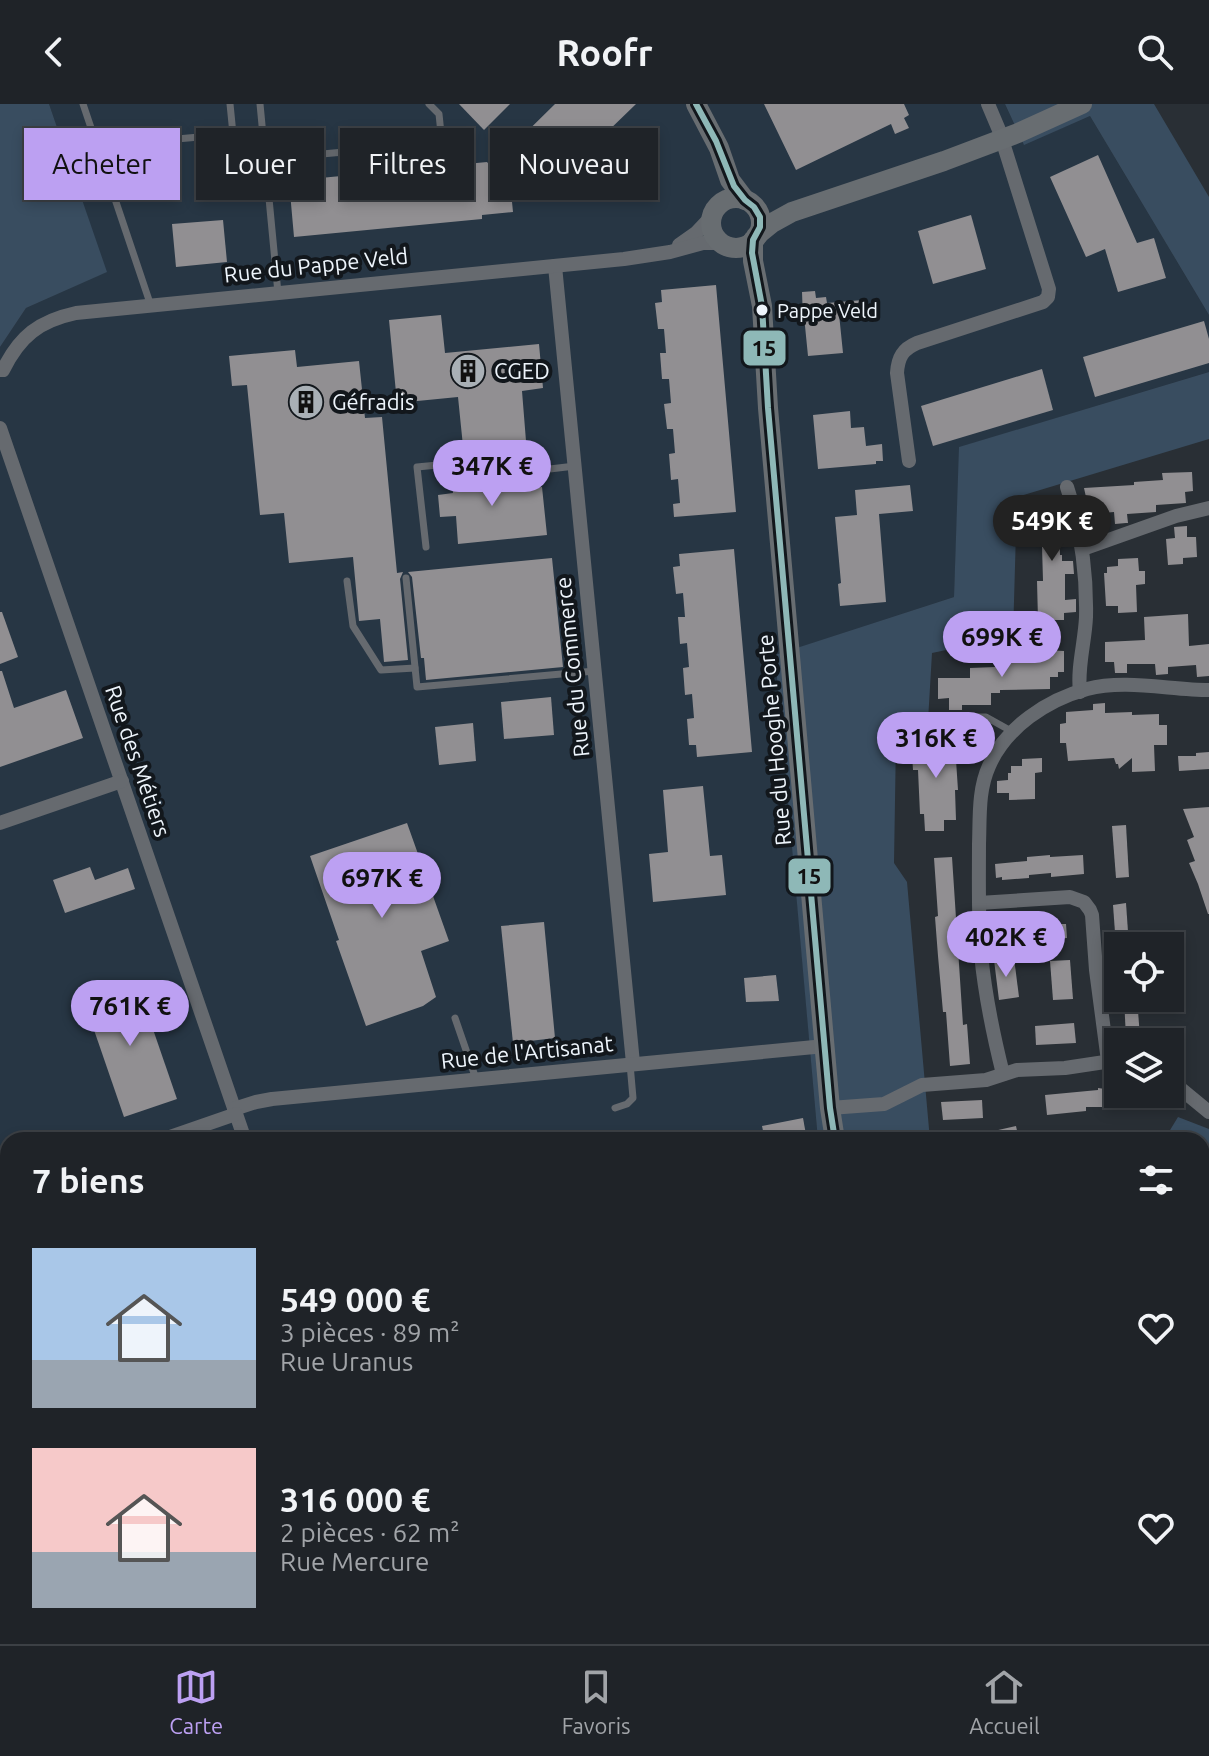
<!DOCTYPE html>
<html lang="fr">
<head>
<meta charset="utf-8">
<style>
	:root { --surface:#1f2328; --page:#272b30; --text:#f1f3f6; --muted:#a1a4a8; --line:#3c4045; --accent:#bca0f2 }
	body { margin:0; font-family:Ubuntu,sans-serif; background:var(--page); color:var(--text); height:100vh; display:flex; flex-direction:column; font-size:30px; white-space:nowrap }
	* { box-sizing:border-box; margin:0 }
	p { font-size:26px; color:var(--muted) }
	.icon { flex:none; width:44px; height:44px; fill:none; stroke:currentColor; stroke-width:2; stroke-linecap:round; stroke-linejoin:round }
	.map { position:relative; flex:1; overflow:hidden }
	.sheet { position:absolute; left:0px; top:1028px; width:1210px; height:512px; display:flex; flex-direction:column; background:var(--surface); border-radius:24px 24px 0 0; box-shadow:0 4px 12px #0003,0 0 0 2px var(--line) }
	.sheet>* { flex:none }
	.hud { position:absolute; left:24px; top:24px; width:800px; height:72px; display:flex; gap:16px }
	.buttons { position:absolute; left:1104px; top:828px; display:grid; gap:16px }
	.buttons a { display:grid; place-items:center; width:80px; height:80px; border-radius:0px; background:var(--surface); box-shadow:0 4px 12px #0003,0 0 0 2px var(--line); font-size:40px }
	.price { position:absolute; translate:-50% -68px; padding:0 18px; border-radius:28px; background:var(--accent); color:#111; font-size:26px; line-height:52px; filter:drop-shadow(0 2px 4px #0008) }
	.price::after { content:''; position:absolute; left:50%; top:48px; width:24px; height:18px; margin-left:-12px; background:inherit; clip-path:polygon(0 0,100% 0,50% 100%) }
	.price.selected { background:#222; color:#fff }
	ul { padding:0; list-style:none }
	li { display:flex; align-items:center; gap:24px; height:200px; padding:0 32px }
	li span { display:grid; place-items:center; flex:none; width:224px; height:160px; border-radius:0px; color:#555 }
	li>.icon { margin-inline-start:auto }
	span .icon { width:96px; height:96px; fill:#fffc; stroke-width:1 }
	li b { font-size:34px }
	h2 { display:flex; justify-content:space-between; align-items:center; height:96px; padding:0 32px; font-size:34px }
	.chip { padding:0 28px; border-radius:0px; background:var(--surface); box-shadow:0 4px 12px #0003,0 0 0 2px var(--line); font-size:28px; line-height:72px }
	.chip.selected { background:var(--accent); color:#111 }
	header { display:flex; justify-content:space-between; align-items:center; height:104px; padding:0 32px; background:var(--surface); font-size:36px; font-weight:700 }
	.tab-bar { display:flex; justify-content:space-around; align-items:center; height:112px; border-top:2px solid var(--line); background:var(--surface); font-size:22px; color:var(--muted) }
	.tab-bar a { display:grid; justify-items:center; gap:4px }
	.tab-bar .selected { color:var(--accent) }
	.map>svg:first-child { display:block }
</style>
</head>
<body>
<header><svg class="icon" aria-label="back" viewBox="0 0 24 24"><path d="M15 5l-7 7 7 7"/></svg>Roofr<svg class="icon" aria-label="search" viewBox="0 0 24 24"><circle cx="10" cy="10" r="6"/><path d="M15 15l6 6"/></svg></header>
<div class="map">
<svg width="1209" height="1540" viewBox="0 0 1209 1540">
	<rect width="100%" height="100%" fill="#292f35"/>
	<!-- built -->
	<g fill="#273644">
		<polygon points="49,0 1005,0 1024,40 1090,12 1209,211 1209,268 960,343 954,493 776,551 818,1036 8,1036 8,1116 0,1108 0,243 26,204 106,168"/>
		<polygon points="1209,1289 1209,1460 1202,1458 1202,1293"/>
		<polygon points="708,1532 1100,1532 1123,1540 713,1540"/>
	</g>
	<!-- green -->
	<g fill="#394d60">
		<polygon points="0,0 49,0 107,168 26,204 0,243"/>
		<polygon points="1005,0 1154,0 1209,93 1209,211 1090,12 1024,41"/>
		<polygon points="1209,268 1209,335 1017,393 1013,532 932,549 927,634 896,635 894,759 907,778 930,1036 818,1036 775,551 954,493 959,343"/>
		<polygon points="1178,1013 1209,1025 1209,1289 1202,1293 1202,1036 1164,1036"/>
		<polygon points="0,1108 8,1116 8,1201 0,1193"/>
		<polygon points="443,1532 708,1532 713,1540 457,1540"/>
	</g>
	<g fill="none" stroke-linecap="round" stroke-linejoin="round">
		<!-- stream -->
		<g stroke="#051728" stroke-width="4">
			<polyline points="0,1152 8,1159"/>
			<polyline points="506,1532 521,1540"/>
		</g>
	</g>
	<!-- building -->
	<g fill="#918f92">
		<polygon points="459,0 510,0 484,26"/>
		<polygon points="555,0 636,0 537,96 509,67 513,108 482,111 482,115 294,133 289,77 487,58 491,63"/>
		<polygon points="764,0 904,0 909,11 904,14 909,24 895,30 891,20 796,66"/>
		<polygon points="1098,51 1137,139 1154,134 1166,174 1118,188 1105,145 1086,153 1050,73"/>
		<polygon points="971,111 986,165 933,180 918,127"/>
		<polygon points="223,116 227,158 176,163 172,120"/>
		<polygon points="716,181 736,408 674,413 673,400 680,399 678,375 671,376 669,350 675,349 673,325 667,325 664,300 671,299 669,275 662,275 660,249 666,249 664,225 658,225 655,199 662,198 661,186"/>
		<polygon points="815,187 816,194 826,193 827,199 863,196 839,210 843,249 808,252 805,222 803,216 802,188"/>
		<polygon points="441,211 445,249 539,240 543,284 522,287 526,337 494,340 494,349 464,352 458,293 397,299 389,216"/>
		<polygon points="1204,217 1209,235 1209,259 1095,293 1083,253"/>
		<polygon points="295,246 297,263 359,257 365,314 382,313 397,469 403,468 400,475 408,556 384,558 380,515 359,517 353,453 289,459 284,409 260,411 247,281 232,282 229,252"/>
		<polygon points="1042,265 1053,306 933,342 921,302"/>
		<polygon points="850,307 851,324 864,323 866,342 882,340 883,357 876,357 876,360 818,365 813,311"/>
		<polygon points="496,362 498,387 542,383 547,431 458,440 456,412 440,413 438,391 453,389 451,366"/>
		<polygon points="1192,368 1193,387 1185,388 1186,399 1156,401 1156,408 1127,410 1128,419 1126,419 1115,420 1114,408 1103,409 1103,406 1089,407 1084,384 1134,381 1134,378 1163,376 1162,369"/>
		<polygon points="910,381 913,407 879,410 886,498 840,502 838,480 841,479 835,413 857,411 855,386"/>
		<polygon points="1035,392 1054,392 1054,410 1064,410 1065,414 1066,423 1059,423 1060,451 1062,451 1062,457 1073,457 1074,470 1065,470 1065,496 1076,495 1076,508 1064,509 1064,516 1038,516 1037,477 1043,477 1042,442 1035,442"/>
		<polygon points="1187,422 1187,433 1196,433 1197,453 1183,454 1183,460 1168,461 1166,435 1175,434 1174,423"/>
		<polygon points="734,445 752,648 697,653 696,641 689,641 687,615 694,614 692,590 685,591 683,564 689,563 687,539 680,540 678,513 685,513 683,489 676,490 673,463 680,462 679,450"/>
		<polygon points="552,454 563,563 426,576 424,554 421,554 412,473 408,468"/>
		<polygon points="1138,454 1139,467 1145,467 1145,480 1136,481 1137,508 1118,509 1118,502 1106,502 1104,469 1107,469 1107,463 1118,462 1118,455"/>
		<polygon points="0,508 2,508 18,553 0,560"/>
		<polygon points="1188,510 1189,542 1209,540 1209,572 1197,573 1196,561 1168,563 1168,570 1156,571 1155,560 1127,560 1127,569 1115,569 1114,558 1105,558 1105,538 1145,536 1144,513"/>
		<polygon points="1043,546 1064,547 1064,568 1058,568 1058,573 1050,573 1050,585 1000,586 1000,589 991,589 991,601 962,601 962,606 949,606 949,594 938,595 938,574 970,574 970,564 995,563 994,555 1043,553"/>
		<polygon points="0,567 2,567 14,604 66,586 83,634 0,663"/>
		<polygon points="551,593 554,631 504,635 501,598"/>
		<polygon points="1105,599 1105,609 1132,608 1132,611 1159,610 1159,621 1167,621 1167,641 1154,641 1155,667 1132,668 1132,654 1119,665 1118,660 1116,660 1114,654 1068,657 1066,639 1060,639 1060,620 1066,619 1066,608 1093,606 1093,600"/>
		<polygon points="473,619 476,657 439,661 435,623"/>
		<polygon points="947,633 947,644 959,643 959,656 956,656 958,686 955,686 956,716 944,716 944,727 925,727 924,710 920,710 918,666 913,666 911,635"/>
		<polygon points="1209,648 1209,665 1179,667 1178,652 1196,652 1196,649"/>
		<polygon points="1042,654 1042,668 1035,669 1035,695 1009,696 1009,689 997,689 997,677 1008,676 1008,669 1011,669 1011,662 1022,662 1022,655"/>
		<polygon points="703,682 710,752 722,751 726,791 653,798 649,750 668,748 663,686"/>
		<polygon points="1209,703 1209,810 1208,810 1198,780 1189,759 1195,757 1187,736 1194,733 1183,705"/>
		<polygon points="407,719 449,837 421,847 436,893 423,902 366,922 336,837 339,836 310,752"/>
		<polygon points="1126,721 1129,773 1116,774 1112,722"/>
		<polygon points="1050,751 1050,753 1083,751 1084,770 1051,773 1051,769 1029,771 1029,774 1002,776 1002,773 996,774 995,760 1027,757 1027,753"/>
		<polygon points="952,753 963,921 967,920 970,960 950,962 946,908 943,908 938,852 935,813 938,812 934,754"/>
		<polygon points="90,763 95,776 128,764 135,785 65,809 53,776"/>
		<polygon points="1126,799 1129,842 1116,842 1113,801"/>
		<polygon points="1059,817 1059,820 1066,820 1067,834 1027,837 1026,823 1032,822 1032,819"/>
		<polygon points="544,818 555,934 513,939 501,822"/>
		<polygon points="1014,854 1019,893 999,896 994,856"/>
		<polygon points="1070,856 1073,895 1053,896 1050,857"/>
		<polygon points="776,871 779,897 746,898 744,874"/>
		<polygon points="136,876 177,995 124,1013 83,894"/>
		<polygon points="1124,894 1137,894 1140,933 1126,934"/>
		<polygon points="1074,919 1076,939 1036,941 1035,922"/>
		<polygon points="1105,982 1118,982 1118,999 1105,998 1105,1003 1086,1003 1086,1007 1047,1011 1045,991 1098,986 1098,984 1105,985"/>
		<polygon points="982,996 983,1014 943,1016 941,998"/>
		<polygon points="803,1014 807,1036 765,1036 762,1022"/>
		<polygon points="1016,1022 1019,1036 976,1036 976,1031"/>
	</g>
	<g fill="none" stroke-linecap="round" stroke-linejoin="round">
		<!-- lane -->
		<g stroke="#666a6f" stroke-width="7">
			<polyline points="83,0 151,202"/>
			<polyline points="230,0 233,30"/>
			<polyline points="260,0 278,189"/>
			<polyline points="98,42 233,30 236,58 442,39 439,10 429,0"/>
			<polyline points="426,443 417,363 500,355 516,369 575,362"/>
			<polyline points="406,474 417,583 595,567"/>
			<polyline points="347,477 353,522 381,566 415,564"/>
			<polyline points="929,613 986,613 1013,628"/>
			<polyline points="455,914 476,975"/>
			<polyline points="615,1004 627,1000 633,994 630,960"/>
		</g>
		<!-- street -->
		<g stroke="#666a6f" stroke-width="14">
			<polyline points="679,141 696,129 712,112"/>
			<polyline points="555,162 633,959"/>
			<path d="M0 266H3C20 232 39 217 76 209L624 155 670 148 703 139H722"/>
			<polyline points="0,324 245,1036"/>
			<path d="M909 357 897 269C898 253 903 245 917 239L1043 198 1048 193 1049 185 999 26 988 0"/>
			<path d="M1067 383C1081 426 1087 468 1086 513 1085 538 1077 563 1080 588"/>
			<polyline points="1083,445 1176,412 1209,404"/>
			<polyline points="0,719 122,677"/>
			<polyline points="979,799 1070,793 1084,798 1090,806 1092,811 1096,866 1108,957"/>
			<path d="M1003 970C993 930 985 891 981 850 978 813 979 777 979 740 980 714 978 686 989 662 1006 623 1047 596 1087 585 1125 575 1170 586 1209 586"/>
			<polyline points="1170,976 1209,1008"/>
			<polyline points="830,1004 884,1000 922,981 986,976 1017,966 1065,964 1118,956"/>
			<polyline points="234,1005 256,998 272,995 825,942"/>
			<polyline points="161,1036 236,1010"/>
			<polyline points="1075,1540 1080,1532"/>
		</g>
		<!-- secondary -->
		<g stroke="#686d71" stroke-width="20">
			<polyline points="696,0 719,44 730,76 745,96"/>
			<circle cx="736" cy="119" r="25"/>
			<polyline points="756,132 772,119 792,108 944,57 1018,29 1082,0"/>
			<polyline points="753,136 753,157 762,202 768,304 830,1004 835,1036"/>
			<polyline points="1137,1532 1164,1540"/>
		</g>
		<defs>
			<polyline id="bus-1" points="696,0 716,37 734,82 745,96 754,103 760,113 760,123 753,136 752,149 762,202 768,304 830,1004 835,1036"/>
		</defs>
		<!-- bus-1 casing -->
		<use href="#bus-1" stroke="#12171c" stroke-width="12"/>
		<!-- bus-1 -->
		<use href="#bus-1" stroke="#8eb8b7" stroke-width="6"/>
	</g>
	<!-- icons -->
	<defs>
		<symbol id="building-disc" viewBox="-11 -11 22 22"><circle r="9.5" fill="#a9b0b6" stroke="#12171c"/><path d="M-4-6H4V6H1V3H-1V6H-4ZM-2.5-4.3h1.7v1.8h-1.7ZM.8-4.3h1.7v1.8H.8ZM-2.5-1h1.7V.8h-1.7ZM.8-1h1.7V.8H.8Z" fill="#111"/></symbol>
	</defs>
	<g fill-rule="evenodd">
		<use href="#building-disc" x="448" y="247" width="40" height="40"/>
		<use href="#building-disc" x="286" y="278" width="40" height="40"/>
	</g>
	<!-- markers -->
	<circle fill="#eef5fc" stroke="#12171c" stroke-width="3" cx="762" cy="206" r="7"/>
	<g text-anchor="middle" stroke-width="8" stroke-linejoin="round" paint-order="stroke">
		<!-- bus labels -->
		<g font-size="20" fill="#eef5fc" stroke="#12171c" text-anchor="start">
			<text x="777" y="214">Pappe Veld</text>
		</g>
		<!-- street labels -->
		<g font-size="22" fill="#eef5fc" stroke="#12171c">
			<text transform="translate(316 161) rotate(-6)" y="8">Rue du Pappe Veld</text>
			<text transform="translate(572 563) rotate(-96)" y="8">Rue du Commerce</text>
			<text transform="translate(774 636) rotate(-95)" y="8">Rue du Hooghe Porte</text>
			<text transform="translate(138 657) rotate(71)" y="8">Rue des Métiers</text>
			<text transform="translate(527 948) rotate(-6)" y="8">Rue de l'Artisanat</text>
		</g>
		<!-- poi labels -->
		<g font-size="22" fill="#eef5fc" stroke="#12171c" text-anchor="start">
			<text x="494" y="275">CGED</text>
			<text x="332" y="306">Géfradis</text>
		</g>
	</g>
	<g stroke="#12171c" stroke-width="3">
		<rect x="742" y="225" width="45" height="38" rx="8" fill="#8eb8b7"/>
		<rect x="787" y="753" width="45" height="38" rx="8" fill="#8eb8b7"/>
	</g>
	<g font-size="22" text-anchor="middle" font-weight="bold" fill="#111">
		<text x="764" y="252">15</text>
		<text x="809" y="780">15</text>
	</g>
</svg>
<div class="buttons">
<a><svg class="icon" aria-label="locate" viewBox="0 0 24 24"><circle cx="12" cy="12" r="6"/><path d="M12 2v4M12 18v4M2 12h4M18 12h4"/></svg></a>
<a><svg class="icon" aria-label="layers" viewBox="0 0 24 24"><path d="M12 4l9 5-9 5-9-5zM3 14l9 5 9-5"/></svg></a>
</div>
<b class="price" style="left:492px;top:404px">347K €</b>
<b class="price selected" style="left:1052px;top:459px">549K €</b>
<b class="price" style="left:1002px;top:575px">699K €</b>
<b class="price" style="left:936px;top:676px">316K €</b>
<b class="price" style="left:382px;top:816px">697K €</b>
<b class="price" style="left:1006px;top:875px">402K €</b>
<b class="price" style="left:130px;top:944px">761K €</b>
<div class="hud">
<a class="chip selected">Acheter</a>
<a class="chip">Louer</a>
<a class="chip">Filtres</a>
<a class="chip">Nouveau</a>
</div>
<section class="sheet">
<h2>7 biens<svg class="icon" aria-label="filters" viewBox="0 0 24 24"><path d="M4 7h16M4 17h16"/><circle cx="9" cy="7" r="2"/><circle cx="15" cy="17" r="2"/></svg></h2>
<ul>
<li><span style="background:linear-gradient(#a9c7e8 70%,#9aa5b1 0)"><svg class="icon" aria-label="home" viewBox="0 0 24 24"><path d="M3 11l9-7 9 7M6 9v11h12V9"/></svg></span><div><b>549 000 €</b><p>3 pièces · 89 m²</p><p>Rue Uranus</p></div><svg class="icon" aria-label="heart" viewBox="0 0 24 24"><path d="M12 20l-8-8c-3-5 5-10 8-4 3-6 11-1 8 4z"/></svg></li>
<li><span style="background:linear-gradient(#f6c9c9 65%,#9aa5b1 0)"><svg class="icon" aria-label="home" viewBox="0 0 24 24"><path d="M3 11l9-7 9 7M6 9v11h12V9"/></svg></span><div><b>316 000 €</b><p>2 pièces · 62 m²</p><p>Rue Mercure</p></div><svg class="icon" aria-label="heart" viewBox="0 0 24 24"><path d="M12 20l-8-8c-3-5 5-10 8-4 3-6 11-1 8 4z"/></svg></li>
</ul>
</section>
</div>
<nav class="tab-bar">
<a class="selected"><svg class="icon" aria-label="map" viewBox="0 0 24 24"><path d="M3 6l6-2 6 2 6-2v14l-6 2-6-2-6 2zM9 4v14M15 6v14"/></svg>Carte</a>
<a><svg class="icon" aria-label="saved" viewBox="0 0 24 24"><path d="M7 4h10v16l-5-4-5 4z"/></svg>Favoris</a>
<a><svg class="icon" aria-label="home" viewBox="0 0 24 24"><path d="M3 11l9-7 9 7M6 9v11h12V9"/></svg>Accueil</a>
</nav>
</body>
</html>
